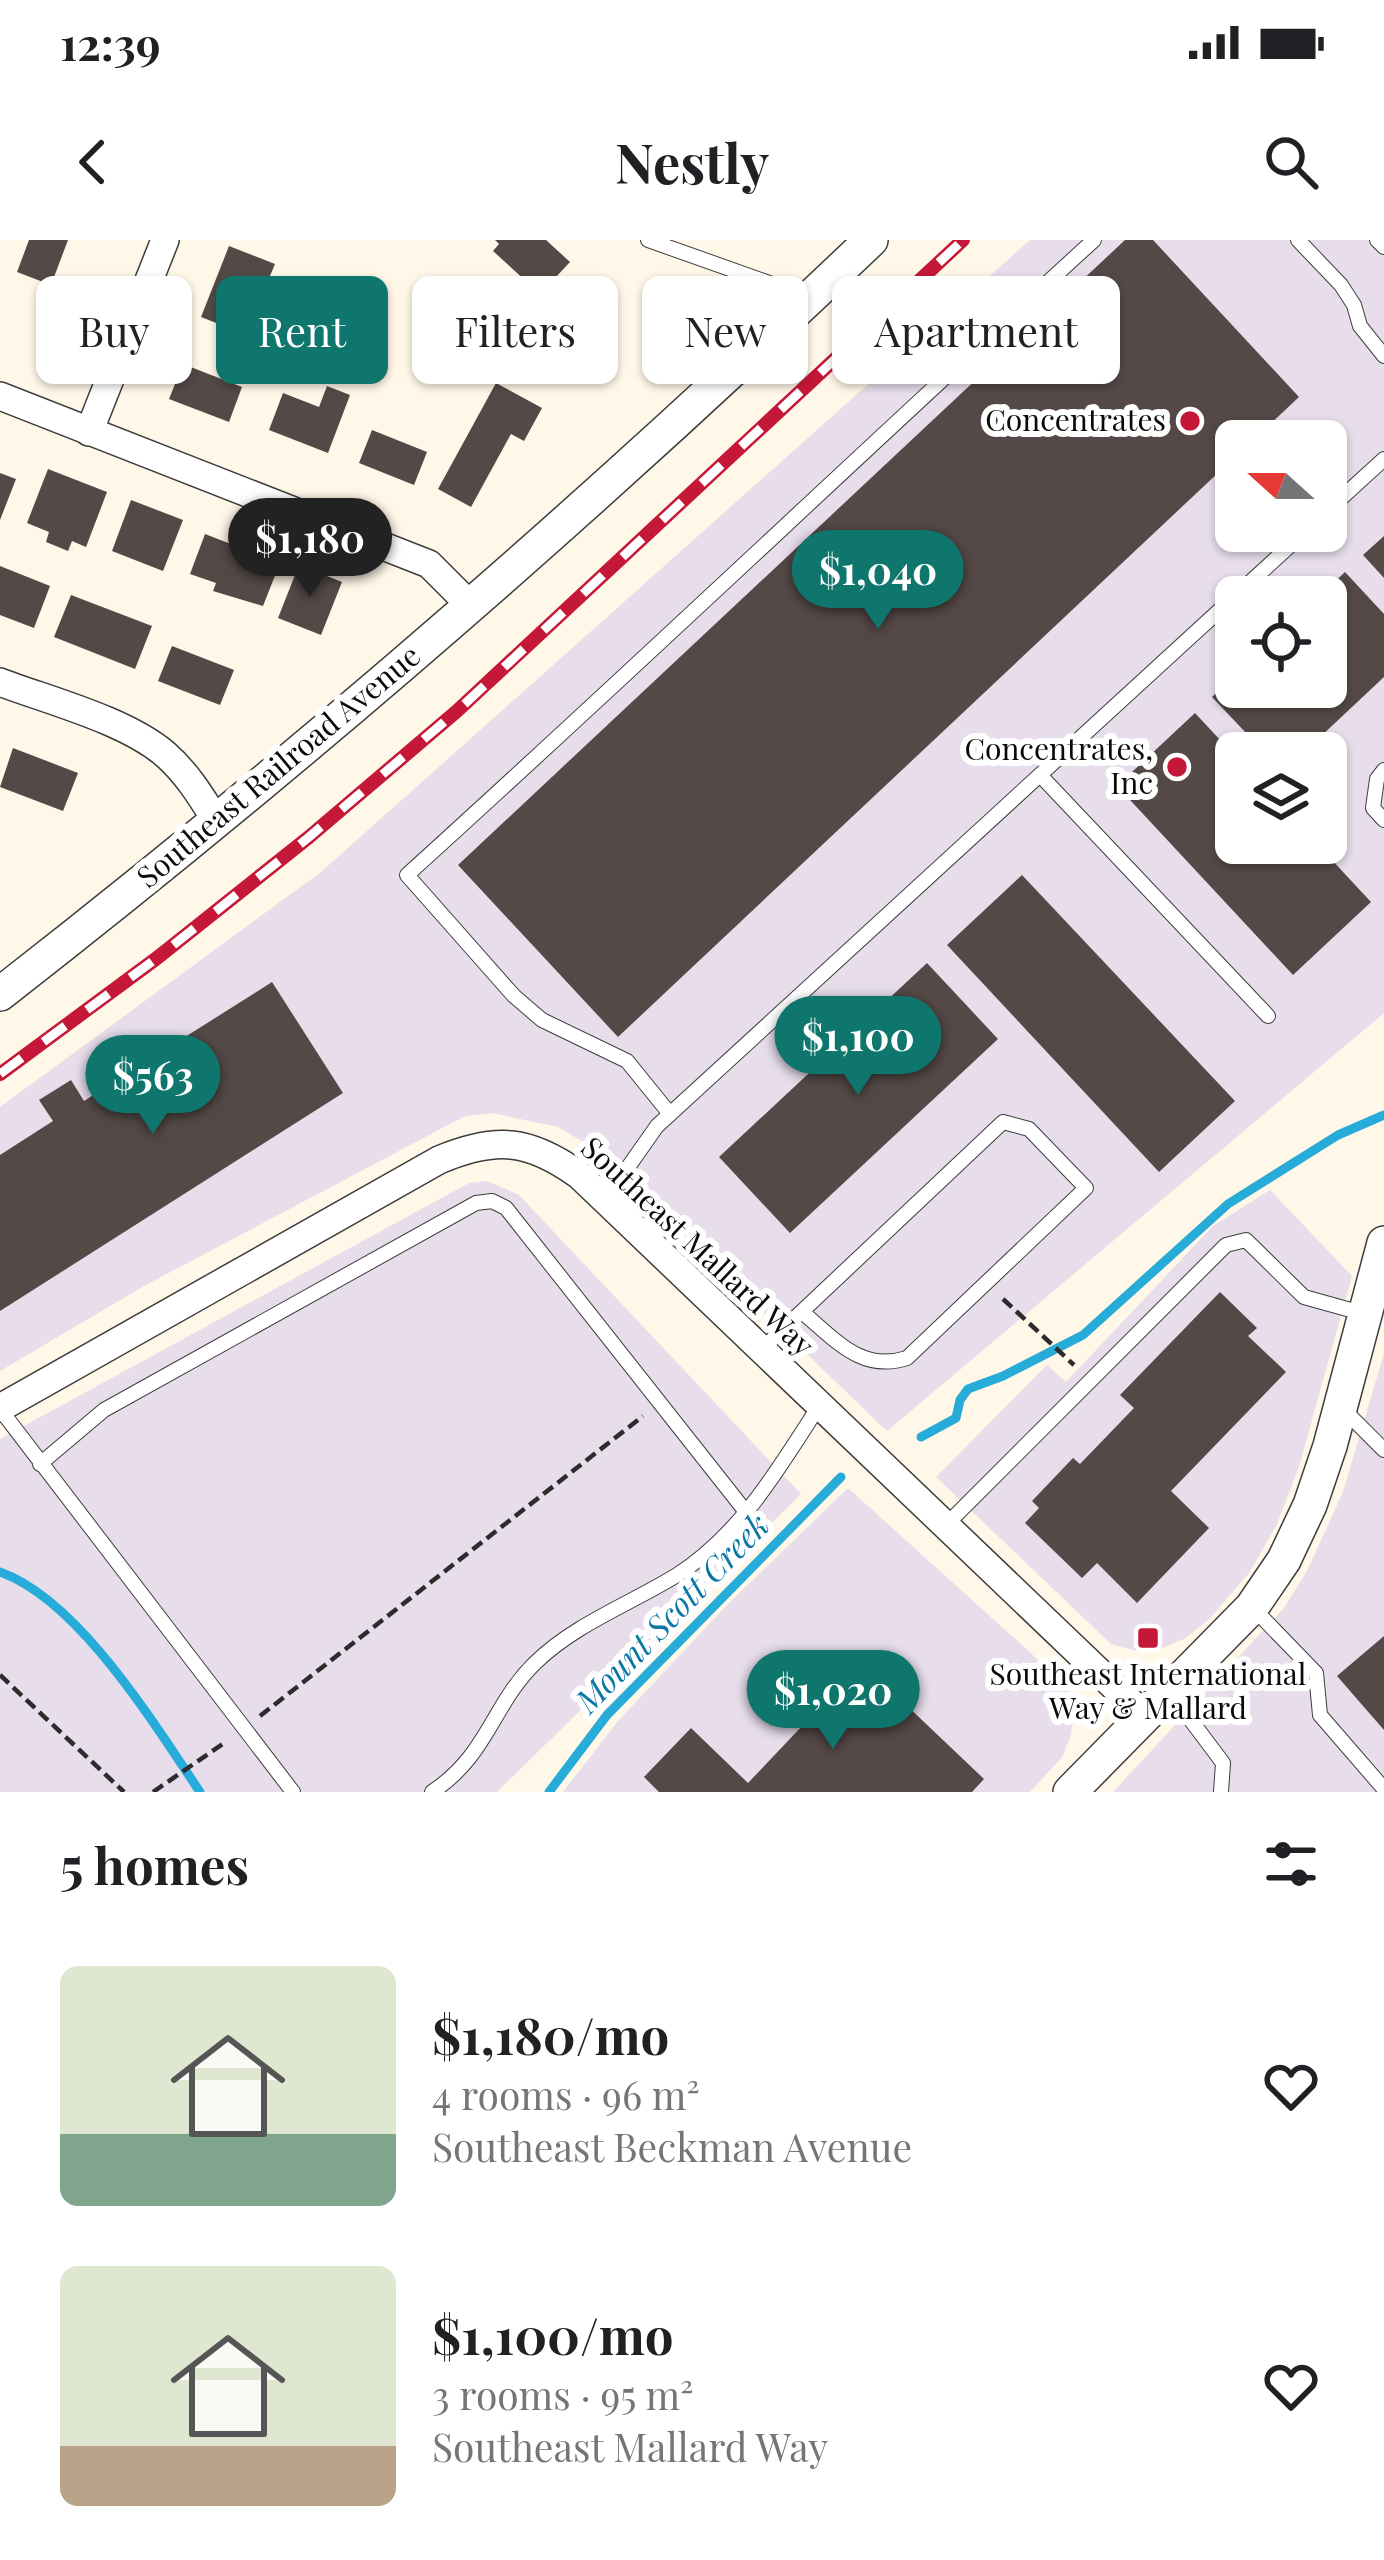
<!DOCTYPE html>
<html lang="en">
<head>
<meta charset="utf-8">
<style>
	:root { --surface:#fff; --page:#f6f6f6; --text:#202124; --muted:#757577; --accent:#0f766e }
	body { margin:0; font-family:"Playfair Display",serif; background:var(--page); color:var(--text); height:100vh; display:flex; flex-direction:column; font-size:45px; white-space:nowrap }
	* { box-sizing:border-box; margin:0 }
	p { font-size:39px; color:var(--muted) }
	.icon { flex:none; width:66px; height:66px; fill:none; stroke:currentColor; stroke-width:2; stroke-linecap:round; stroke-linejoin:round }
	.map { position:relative; height:1552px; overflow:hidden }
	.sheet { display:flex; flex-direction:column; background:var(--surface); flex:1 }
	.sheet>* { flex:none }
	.top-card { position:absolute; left:36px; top:36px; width:1314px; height:108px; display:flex; gap:24px }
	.needle { width:78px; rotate:291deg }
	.tools { position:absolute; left:1215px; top:180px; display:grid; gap:24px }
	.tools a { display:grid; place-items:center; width:132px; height:132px; border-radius:18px; background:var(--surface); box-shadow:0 3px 9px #0004; font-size:60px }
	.price { position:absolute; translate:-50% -102px; padding:0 27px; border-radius:42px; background:var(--accent); color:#fff; font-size:39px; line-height:78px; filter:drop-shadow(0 3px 6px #0008) }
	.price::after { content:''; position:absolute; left:50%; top:72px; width:36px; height:27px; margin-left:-18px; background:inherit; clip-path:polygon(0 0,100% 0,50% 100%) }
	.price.on { background:#222; color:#fff }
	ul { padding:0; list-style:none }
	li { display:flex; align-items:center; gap:36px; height:300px; padding:0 60px }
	li span { display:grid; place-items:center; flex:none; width:336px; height:240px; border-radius:18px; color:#555 }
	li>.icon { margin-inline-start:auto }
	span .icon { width:144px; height:144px; fill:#fffc; stroke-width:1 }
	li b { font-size:51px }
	h2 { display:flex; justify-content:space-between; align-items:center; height:144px; padding:0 60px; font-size:51px }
	.chip { padding:0 42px; border-radius:18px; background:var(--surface); box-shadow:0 3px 9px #0004; font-size:42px; line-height:108px }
	.chip.on { background:var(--accent); color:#fff }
	.status { display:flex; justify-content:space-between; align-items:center; height:84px; padding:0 60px; background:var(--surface); direction:ltr }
	.status svg { height:33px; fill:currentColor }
	header { display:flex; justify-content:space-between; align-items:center; height:156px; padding:0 60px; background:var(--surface); font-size:54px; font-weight:700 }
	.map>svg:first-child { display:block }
</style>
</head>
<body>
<div class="status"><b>12:39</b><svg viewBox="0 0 49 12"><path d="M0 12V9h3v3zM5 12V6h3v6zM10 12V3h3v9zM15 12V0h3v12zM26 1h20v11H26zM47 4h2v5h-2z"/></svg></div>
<header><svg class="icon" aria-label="back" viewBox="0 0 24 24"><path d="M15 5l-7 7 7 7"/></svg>Nestly<svg class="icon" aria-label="search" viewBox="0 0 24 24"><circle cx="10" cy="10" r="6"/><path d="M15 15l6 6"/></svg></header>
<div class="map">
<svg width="1384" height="1552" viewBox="0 0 1384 1552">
	<rect width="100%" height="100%" fill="#fff7e7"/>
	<!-- industrial -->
	<g fill="#e7ddeb" fill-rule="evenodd">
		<path d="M1030 0H1384V773L887 1191 590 906 558 887 492 873 465 876 144 1046 0 1131V867L321 632ZM1236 201H1326V291H1236ZM1236 357H1326V447H1236ZM1236 513H1326V603H1236Z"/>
		<polygon points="487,941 519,955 801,1254 497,1552 0,1552 0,1199 469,943"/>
		<polygon points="1270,950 1352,1036 1299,1227 1276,1286 1249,1333 1210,1378 1186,1398 1162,1408 1137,1411 1111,1404 936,1237 1047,1125 1066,1142 1213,986"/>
		<polygon points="1384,1113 1384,1552 1113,1552 1284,1368 1307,1331 1343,1252"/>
		<polygon points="848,1248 1065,1444 1074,1468 1071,1495 1062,1517 1030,1552 563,1552 618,1481 728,1364"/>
	</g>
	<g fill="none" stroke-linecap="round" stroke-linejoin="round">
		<!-- stream -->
		<g stroke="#27abd9" stroke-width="9">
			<polyline points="921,1197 956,1178 960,1160 968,1149 1003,1136 1083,1095 1228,964 1338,895 1384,875"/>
			<path d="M0 1332C79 1360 154 1484 200 1552"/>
			<polyline points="549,1552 607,1475 841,1237"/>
		</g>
	</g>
	<!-- building -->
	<g fill="#544946">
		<polygon points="29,0 68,0 51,45 17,32"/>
		<polygon points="495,0 546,0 570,22 540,54 493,11 499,4"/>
		<polygon points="1125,0 1153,0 1299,157 1252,201 1236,201 1236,216 618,797 458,625"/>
		<polygon points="229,6 275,24 257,67 245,62 234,90 201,77"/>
		<polygon points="183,124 242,147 229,182 169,159"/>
		<polygon points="496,143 542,168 524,201 511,194 471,267 438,249"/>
		<polygon points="327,146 350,155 328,213 269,190 283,153 319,167"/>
		<polygon points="372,190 427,212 414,245 359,223"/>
		<polygon points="48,229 107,252 86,307 72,301 68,311 46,302 49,292 27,283"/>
		<polygon points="0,233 16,239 0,280"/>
		<polygon points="131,260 183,280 163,331 112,311"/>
		<polygon points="205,294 280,323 263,366 213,351 216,343 190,334"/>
		<polygon points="1384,296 1384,338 1363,315"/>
		<polygon points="299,325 342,342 321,395 278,378"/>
		<polygon points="0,326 50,346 34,388 0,375"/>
		<polygon points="1345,332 1384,374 1384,437 1303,513 1265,513 1212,457 1236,435 1236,447 1326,447 1326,357 1319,357"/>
		<polygon points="71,355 152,386 135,429 54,397"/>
		<polygon points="172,406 234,430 220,465 158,441"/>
		<polygon points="1195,473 1236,517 1236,603 1316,603 1371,662 1293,735 1117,546"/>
		<polygon points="13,508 78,533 63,571 0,547"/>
		<polygon points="1022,635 1235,861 1159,932 947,705"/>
		<polygon points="927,723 998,799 790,993 719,917"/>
		<polygon points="272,742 343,853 0,1071 0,915 53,881 39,860 71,840 84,861"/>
		<polygon points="1220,1052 1257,1088 1248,1096 1286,1132 1171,1251 1209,1288 1137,1363 1097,1323 1082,1338 1025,1283 1039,1268 1032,1261 1073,1218 1080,1224 1134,1168 1120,1155"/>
		<polygon points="1384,1396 1384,1490 1337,1436"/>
		<polygon points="862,1423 984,1539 972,1552 659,1552 644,1537 691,1488 748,1543"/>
	</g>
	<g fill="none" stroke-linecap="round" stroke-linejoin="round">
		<defs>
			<g id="service">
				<polyline points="648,0 806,56"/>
				<polyline points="1298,0 1341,45 1354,65 1360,86 1384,116"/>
				<polyline points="1377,0 1384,7"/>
				<polyline points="1326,272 1384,219"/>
				<polyline points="1384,530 1377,539 1373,568 1384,580"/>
				<polyline points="1040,535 1268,776"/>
				<path d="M670 874 627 821 542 780 514 756 407 635C638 426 864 210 1094 0"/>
				<polyline points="605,960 657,886 1306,291"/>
				<path d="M761 1110 1003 882 1029 889 1086 948 907 1118C861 1133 835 1099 802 1072"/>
				<polyline points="0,1169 293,1552"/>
				<polyline points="1345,1171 1384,1210"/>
				<polyline points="40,1224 104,1170 476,963 492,961 506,968 746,1272"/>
				<polyline points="944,1287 1226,1005 1246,1000 1304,1057 1365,1074"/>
				<polyline points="1252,1367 1316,1433 1320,1475 1384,1549"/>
				<polyline points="1169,1451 1223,1523 1221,1552"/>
				<path d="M432 1552C488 1515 492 1465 535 1423 575 1384 630 1364 677 1335 741 1294 779 1228 819 1166"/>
			</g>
			<g id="minor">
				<polyline points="0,156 429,324 470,365"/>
				<polyline points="89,192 165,0"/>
				<path d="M0 442C50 461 125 480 165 514 187 533 202 558 217 582"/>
				<path d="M0 1168 439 920C496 896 529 899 579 935L1144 1475"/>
			</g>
			<g id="tertiary">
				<path d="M0 754C303 518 593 265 871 0"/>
				<polyline points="1070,1552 1252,1367 1284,1320 1310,1265 1330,1206 1384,1003"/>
			</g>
		</defs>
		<!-- service casing -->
		<use href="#service" stroke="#3d3d3d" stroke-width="16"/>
		<!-- minor casing -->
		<use href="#minor" stroke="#3d3d3d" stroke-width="30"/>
		<!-- tertiary casing -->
		<use href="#tertiary" stroke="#3d3d3d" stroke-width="36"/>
		<!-- path -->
		<g stroke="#2c2c2c" stroke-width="4.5" stroke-dasharray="12 6" stroke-linecap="butt">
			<polyline points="1003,1059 1074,1125"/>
			<polyline points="0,1435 124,1552"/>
			<polyline points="260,1476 643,1176"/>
			<polyline points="153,1552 227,1501"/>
		</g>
		<!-- service -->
		<use href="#service" stroke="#fff" stroke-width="14"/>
		<!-- minor -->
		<use href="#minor" stroke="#fff" stroke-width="27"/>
		<!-- tertiary -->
		<use href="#tertiary" stroke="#fff" stroke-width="33"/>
		<defs>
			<polyline id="rail" points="0,834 157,718 309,597 457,471 963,0"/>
		</defs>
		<!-- rail casing -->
		<use href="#rail" stroke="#c51738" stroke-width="14"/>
		<!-- rail -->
		<use href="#rail" stroke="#fff" stroke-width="9" stroke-dasharray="27" stroke-linecap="butt"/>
	</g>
	<!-- markers -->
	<g fill="#c51738" stroke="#fff" stroke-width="4.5">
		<circle cx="1190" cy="181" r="12"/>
		<circle cx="1177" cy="527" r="12"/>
		<rect x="1136" y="1386" width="24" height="24" rx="6"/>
	</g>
	<g text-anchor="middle" stroke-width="12" stroke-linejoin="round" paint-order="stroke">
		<!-- poi labels -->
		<g font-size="30" fill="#0a0a0a" stroke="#fff" text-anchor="end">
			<text x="1166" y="191">Concentrates</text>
			<text x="1153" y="520">Concentrates,<tspan x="1153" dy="34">Inc</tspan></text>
			<text x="1148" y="1445" text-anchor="middle">Southeast International<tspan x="1148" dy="34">Way &amp; Mallard</tspan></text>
		</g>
		<!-- street labels -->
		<g font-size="30" fill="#0a0a0a" stroke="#fff">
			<text transform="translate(279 527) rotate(-40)" y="10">Southeast Railroad Avenue</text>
			<text transform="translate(697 1007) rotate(43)" y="10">Southeast Mallard Way</text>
		</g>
		<!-- water labels -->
		<g font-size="33" font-style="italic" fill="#0a77a5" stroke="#fff">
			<text transform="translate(672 1373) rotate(-46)" y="12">Mount Scott Creek</text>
		</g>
	</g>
</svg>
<div class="tools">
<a><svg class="needle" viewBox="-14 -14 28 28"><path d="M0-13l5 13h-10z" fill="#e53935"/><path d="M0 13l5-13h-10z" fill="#757577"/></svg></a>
<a><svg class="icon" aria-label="locate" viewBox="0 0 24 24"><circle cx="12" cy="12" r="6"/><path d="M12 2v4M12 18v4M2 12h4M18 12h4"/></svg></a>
<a><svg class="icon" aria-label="layers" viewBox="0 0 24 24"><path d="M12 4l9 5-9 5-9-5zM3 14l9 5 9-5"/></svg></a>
</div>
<b class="price on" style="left:310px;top:360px">$1,180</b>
<b class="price" style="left:878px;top:392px">$1,040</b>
<b class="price" style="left:858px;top:858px">$1,100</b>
<b class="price" style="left:153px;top:897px">$563</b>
<b class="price" style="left:833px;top:1512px">$1,020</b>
<div class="top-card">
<a class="chip">Buy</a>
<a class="chip on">Rent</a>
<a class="chip">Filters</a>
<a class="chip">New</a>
<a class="chip">Apartment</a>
</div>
</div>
<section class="sheet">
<h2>5 homes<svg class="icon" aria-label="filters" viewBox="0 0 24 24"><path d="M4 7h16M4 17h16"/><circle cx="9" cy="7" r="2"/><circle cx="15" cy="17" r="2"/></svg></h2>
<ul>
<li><span style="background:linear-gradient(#dfe7d0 70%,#7fa58c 0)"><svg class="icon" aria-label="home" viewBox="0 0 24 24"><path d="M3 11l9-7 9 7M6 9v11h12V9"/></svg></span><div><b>$1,180/mo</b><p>4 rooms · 96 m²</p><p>Southeast Beckman Avenue</p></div><svg class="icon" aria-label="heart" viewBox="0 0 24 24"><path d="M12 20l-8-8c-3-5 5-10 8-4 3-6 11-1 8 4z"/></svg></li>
<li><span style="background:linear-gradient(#dfe7d0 75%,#b9a48a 0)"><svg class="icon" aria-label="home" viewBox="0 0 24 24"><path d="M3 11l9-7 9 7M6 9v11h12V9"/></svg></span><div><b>$1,100/mo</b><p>3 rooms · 95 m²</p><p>Southeast Mallard Way</p></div><svg class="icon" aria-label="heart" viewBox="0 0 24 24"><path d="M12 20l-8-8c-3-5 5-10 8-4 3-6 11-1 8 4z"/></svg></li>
</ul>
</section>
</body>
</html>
